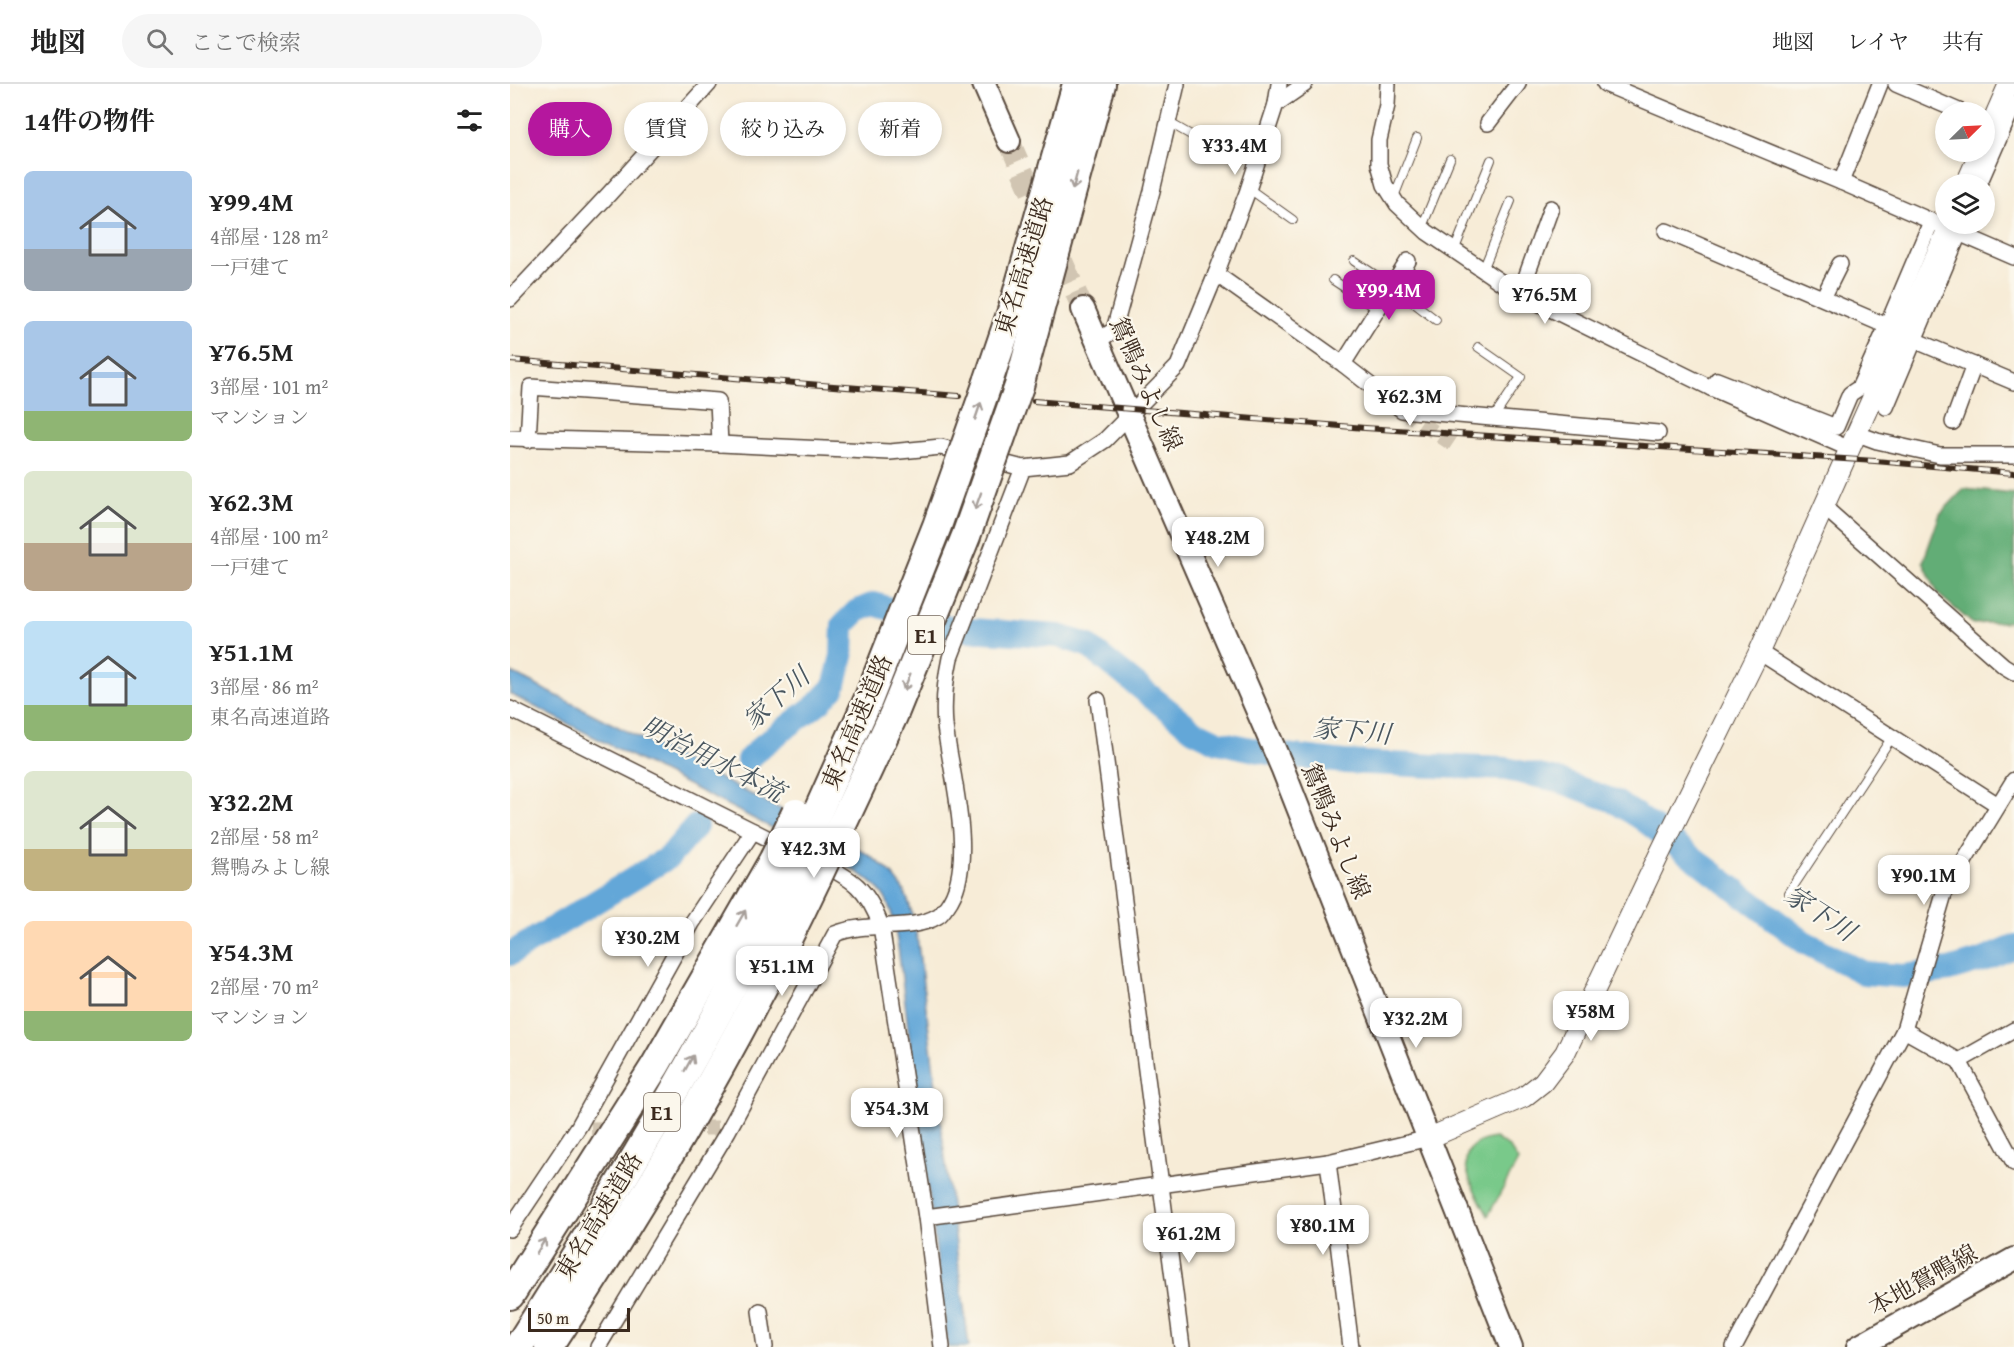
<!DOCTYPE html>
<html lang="ja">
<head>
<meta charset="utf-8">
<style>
	:root { --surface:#fff; --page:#f6f6f6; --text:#222; --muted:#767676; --line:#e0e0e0; --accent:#b5179e }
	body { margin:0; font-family:"Gentium Book Plus","Noto Serif JP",serif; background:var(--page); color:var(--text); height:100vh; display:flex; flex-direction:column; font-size:22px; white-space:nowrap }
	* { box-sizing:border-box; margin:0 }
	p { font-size:20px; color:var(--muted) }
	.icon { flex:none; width:33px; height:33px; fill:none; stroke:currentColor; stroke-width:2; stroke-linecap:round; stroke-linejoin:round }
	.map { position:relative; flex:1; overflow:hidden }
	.sheet { display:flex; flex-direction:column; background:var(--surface); width:510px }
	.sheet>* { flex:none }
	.banner { position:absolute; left:18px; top:18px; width:570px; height:54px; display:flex; gap:12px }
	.needle { width:39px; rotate:66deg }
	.fabs { position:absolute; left:1425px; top:18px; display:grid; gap:12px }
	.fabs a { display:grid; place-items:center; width:60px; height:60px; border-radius:50%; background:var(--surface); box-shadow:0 3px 9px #0003; font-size:30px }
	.scale { position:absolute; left:18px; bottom:15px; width:102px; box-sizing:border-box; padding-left:6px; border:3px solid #3b2a1e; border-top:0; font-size:16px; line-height:21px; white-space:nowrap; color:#3b2a1e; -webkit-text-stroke:4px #fbf7ec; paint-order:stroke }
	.price { position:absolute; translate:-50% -51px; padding:0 14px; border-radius:12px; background:#fff; color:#222; font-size:20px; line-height:39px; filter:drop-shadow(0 2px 3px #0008) }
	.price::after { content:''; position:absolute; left:50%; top:36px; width:18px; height:14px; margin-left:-9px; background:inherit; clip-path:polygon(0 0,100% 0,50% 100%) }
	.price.active { background:var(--accent); color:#fff }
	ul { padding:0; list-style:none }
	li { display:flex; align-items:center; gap:18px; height:150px; padding:0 24px }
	li span { display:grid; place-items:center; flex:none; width:168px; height:120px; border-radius:9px; color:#555 }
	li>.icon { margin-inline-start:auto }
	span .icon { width:72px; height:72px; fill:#fffc; stroke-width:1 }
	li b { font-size:26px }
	h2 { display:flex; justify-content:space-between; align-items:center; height:72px; padding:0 24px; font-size:26px }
	.tag { padding:0 21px; border-radius:27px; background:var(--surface); box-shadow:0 3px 9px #0003; font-size:21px; line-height:54px }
	.tag.active { background:var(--accent); color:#fff }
	header { display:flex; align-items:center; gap:36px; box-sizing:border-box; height:84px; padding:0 30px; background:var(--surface); border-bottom:2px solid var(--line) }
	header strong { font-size:28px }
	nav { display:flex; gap:33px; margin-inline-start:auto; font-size:21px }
	.search { width:420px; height:54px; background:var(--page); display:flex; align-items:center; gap:15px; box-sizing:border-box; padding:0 21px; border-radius:33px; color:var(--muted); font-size:22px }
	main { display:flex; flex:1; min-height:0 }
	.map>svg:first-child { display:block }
</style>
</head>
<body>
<header>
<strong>地図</strong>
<div class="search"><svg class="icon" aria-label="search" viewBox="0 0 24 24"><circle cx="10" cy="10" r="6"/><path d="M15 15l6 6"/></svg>ここで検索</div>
<nav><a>地図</a><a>レイヤ</a><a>共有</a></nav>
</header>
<main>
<section class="sheet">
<h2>14件の物件<svg class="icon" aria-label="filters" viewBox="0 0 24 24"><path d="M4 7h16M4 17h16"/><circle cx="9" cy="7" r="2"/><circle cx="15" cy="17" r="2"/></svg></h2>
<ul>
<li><span style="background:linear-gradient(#a9c7e8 65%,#9aa5b1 0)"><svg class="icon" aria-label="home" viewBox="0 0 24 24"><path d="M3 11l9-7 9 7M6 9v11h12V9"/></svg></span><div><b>¥99.4M</b><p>4部屋 · 128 m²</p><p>一戸建て</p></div></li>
<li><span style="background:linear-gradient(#a9c7e8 75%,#8fb573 0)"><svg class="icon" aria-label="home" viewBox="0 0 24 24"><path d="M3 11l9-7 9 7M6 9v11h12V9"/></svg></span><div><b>¥76.5M</b><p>3部屋 · 101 m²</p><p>マンション</p></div></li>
<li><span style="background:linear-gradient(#dfe7d0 60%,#b9a48a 0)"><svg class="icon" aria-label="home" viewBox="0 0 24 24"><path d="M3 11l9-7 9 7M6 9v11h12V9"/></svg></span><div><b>¥62.3M</b><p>4部屋 · 100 m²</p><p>一戸建て</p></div></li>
<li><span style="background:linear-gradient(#bfe0f5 70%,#8fb573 0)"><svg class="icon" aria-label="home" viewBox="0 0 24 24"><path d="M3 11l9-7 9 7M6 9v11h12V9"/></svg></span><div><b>¥51.1M</b><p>3部屋 · 86 m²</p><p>東名高速道路</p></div></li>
<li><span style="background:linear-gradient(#dfe7d0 65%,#c2b280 0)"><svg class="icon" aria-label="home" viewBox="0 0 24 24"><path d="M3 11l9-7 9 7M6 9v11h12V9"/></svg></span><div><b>¥32.2M</b><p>2部屋 · 58 m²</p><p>鴛鴨みよし線</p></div></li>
<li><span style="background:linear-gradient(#ffd9b3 75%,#8fb573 0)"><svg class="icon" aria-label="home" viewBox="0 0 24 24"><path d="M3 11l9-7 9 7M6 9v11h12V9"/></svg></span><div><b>¥54.3M</b><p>2部屋 · 70 m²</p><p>マンション</p></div></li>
</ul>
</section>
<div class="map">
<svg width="1504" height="1263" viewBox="0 0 1504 1263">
	<rect width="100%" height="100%" fill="#fbf7ec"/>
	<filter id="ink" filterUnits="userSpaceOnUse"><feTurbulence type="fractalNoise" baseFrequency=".0167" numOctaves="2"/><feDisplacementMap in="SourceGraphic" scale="12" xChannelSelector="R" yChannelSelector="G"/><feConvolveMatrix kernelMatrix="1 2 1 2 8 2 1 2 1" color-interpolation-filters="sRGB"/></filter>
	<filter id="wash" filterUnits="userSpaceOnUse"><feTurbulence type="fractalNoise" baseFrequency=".008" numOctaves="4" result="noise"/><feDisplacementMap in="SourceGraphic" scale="24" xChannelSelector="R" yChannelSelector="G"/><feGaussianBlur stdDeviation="1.35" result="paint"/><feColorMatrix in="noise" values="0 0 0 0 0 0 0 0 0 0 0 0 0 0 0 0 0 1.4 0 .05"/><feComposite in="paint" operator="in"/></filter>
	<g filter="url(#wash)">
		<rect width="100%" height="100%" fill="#f7ecd7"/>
		<!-- green -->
		<path fill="#79c98a" stroke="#5a7a54" stroke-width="1.5" d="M985 1054 999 1063 1008 1077 978 1132C964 1104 933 1061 985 1054Z"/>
		<!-- forest -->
		<polygon fill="#62ad76" stroke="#4e6c4a" stroke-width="1.5" points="1454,405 1504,410 1504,537 1463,540 1428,510 1413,478 1430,430"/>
		<!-- water -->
		<path fill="#63a7d8" stroke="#4f687b" stroke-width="1.5" d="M0 588 349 765C394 793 399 808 408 860L459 1263H438L388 863C381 822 380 807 342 785L0 610Z"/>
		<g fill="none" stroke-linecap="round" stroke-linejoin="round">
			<!-- river -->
			<g stroke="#63a7d8" stroke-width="24">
				<polyline points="238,676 252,662 310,618 324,603 332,572 333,541 347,527 364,520 446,545 549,552 577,561 683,646 708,658 759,669 834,678 996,685 1047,696 1104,717 1131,734 1294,858 1354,889 1393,892 1439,886 1473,876 1504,863"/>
				<polyline points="0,870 159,773 186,742"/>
			</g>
		</g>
	</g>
	<g filter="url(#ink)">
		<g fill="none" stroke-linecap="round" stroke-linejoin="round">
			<!-- minor-tunnel -->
			<g stroke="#d1c5b2" stroke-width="15" stroke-dasharray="15 8" stroke-linecap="butt">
				<polyline points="892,326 947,363"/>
				<polyline points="171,1044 208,1044"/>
				<polyline points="81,1045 144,1044"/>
			</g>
			<!-- secondary-tunnel -->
			<polyline stroke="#d1c5b2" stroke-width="22" stroke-dasharray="22 11" stroke-linecap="butt" points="499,57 573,225"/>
			<defs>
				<g id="service">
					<polyline points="658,38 702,63"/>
					<polyline points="738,104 783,136"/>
					<polyline points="884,113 907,54"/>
					<polyline points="912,143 940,75"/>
					<polyline points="944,167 981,76"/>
					<polyline points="844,177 882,202 926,236"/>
					<polyline points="973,186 1001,117"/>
					<polyline points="823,196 867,225"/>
					<polyline points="968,263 1011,293 984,333"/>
					<polyline points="1279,809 1382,653"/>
				</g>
				<g id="minor">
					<polyline points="878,0 877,21 869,56 869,80 875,101 887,120 917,148 1004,207 1201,304 1340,365"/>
					<polyline points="1095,0 1331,98 1504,173"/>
					<polyline points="1386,0 1451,28"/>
					<polyline points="766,20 795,0"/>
					<polyline points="978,39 1008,0"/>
					<polyline points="1331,98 1370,0"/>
					<polyline points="1469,100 1504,20"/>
					<polyline points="1156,147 1377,242 1421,138"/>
					<polyline points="706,190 833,280 892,326 1148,349"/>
					<polyline points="1010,210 1041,124"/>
					<polyline points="1313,214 1330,180"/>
					<polyline points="0,215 99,110 199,0"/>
					<polyline points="1404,256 1504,298"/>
					<polyline points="588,257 604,246 642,107 667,0"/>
					<polyline points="833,280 898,177"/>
					<polyline points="1201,304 1207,296 1326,343 1340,310 1349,304 1377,242"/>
					<polyline points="1376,323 1453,140"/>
					<polyline points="1443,338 1464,281"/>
					<polyline points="1345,349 1367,357 1430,371 1504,371"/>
					<polyline points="0,354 210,360 380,368 431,363 513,384"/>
					<polyline points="18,356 21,303 208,317 210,360"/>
					<polyline points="1314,423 1494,582 1504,588"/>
					<polyline points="1249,568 1488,721"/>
					<polyline points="588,616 672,1263"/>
					<polyline points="0,625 275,763"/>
					<path d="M308 778C343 795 357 804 371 842L416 1133 432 1263"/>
					<polyline points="1394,946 1449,977 1504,1079"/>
					<polyline points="1449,977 1504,946"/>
					<polyline points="818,1078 841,1263"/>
					<polyline points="416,1133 818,1078 919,1054"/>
					<polyline points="0,1145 69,1042 182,839 243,747"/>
					<polyline points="250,1227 255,1263"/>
					<path d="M88 1263 218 1047 325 850C358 836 400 849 428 832 432 830 434 825 437 822 468 780 441 691 435 642 433 618 435 597 440 574L513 384 560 379 595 356 668 282 706 190 737 109 766 20 769 0"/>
					<polyline points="1224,1263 1394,946 1434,810 1504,696"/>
				</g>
				<g id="tertiary">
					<polyline points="1474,57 1499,0"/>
					<polyline points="1456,100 1470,68"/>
					<polyline points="919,1054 1014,1013 1033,998 1055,969 1149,771 1249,568 1440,140"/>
				</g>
				<g id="secondary">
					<polyline points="474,0 499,57"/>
					<polyline points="573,225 772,683 1001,1263"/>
					<polyline points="1348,1263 1504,1175"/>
				</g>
				<g id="motorway">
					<polyline points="478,298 504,221 567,0"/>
					<polyline points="509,302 591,0"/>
					<polyline points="0,1211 145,982 264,775"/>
					<path d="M8 1263C107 1108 202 950 282 785"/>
					<path d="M39 1263C138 1113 230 957 307 794"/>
				</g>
			</defs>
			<!-- service casing -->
			<use href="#service" stroke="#57473a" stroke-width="10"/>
			<!-- minor casing -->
			<use href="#minor" stroke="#57473a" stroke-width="18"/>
			<!-- tertiary casing -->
			<use href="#tertiary" stroke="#57473a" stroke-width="22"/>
			<!-- secondary casing -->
			<use href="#secondary" stroke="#57473a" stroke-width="26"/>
			<!-- motorway casing -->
			<use href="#motorway" stroke="#57473a" stroke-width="32"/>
			<!-- service -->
			<use href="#service" stroke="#fff" stroke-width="8"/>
			<!-- minor -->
			<use href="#minor" stroke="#fff" stroke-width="15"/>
			<!-- tertiary -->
			<use href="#tertiary" stroke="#fff" stroke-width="20"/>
			<!-- secondary -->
			<use href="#secondary" stroke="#fff" stroke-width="22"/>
			<!-- motorway -->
			<use href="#motorway" stroke="#fff" stroke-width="28"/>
			<defs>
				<g id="rail">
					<polyline points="0,276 449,312"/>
					<polyline points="524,317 855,344 1365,377 1504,389"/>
				</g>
			</defs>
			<!-- rail casing -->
			<use href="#rail" stroke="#3b2a1e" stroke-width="6"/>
			<!-- rail -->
			<use href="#rail" stroke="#fbf7ec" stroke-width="4" stroke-dasharray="11" stroke-linecap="butt"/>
			<defs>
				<g id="motorway-bridge">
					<polyline points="264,775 286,729"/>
					<polyline points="282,785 358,616 427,442 478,298"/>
					<polyline points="307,794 383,632 456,452 509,302"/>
				</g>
			</defs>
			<!-- motorway-bridge casing -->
			<use href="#motorway-bridge" stroke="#57473a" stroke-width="32" stroke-linecap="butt"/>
			<!-- motorway-bridge -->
			<use href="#motorway-bridge" stroke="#fff" stroke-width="28"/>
		</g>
		<!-- one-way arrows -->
		<defs><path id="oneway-shaft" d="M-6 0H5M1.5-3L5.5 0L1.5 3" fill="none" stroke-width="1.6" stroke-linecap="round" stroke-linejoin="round" transform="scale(1.5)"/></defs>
		<g stroke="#a79f9a">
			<use href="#oneway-shaft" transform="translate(565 97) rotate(105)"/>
			<use href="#oneway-shaft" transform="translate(468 327) rotate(-71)"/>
			<use href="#oneway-shaft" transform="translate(468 417) rotate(110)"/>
			<use href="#oneway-shaft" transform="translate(397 598) rotate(112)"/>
			<use href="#oneway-shaft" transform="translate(231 834) rotate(-60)"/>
			<use href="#oneway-shaft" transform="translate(179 979) rotate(-61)"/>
			<use href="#oneway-shaft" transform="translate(31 1162) rotate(-58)"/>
		</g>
	</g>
	<g text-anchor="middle" stroke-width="4.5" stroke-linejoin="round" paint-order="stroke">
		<!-- shield labels -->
		<g fill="#fbf7ec" stroke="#75685c" stroke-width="1.5">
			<rect x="398" y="532" width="36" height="38" rx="4.5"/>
			<rect x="134" y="1009" width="36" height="38" rx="4.5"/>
		</g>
		<g font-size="22" font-weight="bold" fill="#3b2a1e">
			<text x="416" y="559">E1</text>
			<text x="152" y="1036">E1</text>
		</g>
		<!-- street labels -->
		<g font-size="24" fill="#3b2a1e" stroke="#fbf7ec">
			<text transform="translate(514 182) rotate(-73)" y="8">東名高速道路</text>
			<text transform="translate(636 300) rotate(66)" y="8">鴛鴨みよし線</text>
			<text transform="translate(347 638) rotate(-67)" y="8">東名高速道路</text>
			<text transform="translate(826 747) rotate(68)" y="8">鴛鴨みよし線</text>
			<text transform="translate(89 1132) rotate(-59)" y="8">東名高速道路</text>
			<text transform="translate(1413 1196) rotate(-29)" y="8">本地鴛鴨線</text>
		</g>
		<!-- water labels -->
		<g font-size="26" font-style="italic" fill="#49565f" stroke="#fbf7ec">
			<text transform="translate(266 614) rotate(-41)" y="9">家下川</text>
			<text transform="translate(842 647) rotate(5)" y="9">家下川</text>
			<text transform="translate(203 675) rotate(27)" y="9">明治用水本流</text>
			<text transform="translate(1310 829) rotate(33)" y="9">家下川</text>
		</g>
	</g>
</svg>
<div class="fabs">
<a><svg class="needle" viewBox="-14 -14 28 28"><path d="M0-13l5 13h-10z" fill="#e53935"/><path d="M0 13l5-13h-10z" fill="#767676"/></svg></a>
<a><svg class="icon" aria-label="layers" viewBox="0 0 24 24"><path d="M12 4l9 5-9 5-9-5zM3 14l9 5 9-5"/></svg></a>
</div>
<div class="scale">50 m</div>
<b class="price" style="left:725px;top:92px">¥33.4M</b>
<b class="price active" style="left:879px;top:237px">¥99.4M</b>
<b class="price" style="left:1035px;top:241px">¥76.5M</b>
<b class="price" style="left:900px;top:343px">¥62.3M</b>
<b class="price" style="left:708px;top:484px">¥48.2M</b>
<b class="price" style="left:304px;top:795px">¥42.3M</b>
<b class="price" style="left:1414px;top:822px">¥90.1M</b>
<b class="price" style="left:138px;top:884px">¥30.2M</b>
<b class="price" style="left:272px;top:913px">¥51.1M</b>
<b class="price" style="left:1081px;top:958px">¥58M</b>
<b class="price" style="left:906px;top:965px">¥32.2M</b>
<b class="price" style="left:387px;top:1055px">¥54.3M</b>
<b class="price" style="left:813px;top:1172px">¥80.1M</b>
<b class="price" style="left:679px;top:1180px">¥61.2M</b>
<div class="banner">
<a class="tag active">購入</a>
<a class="tag">賃貸</a>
<a class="tag">絞り込み</a>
<a class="tag">新着</a>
</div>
</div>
</main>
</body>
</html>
